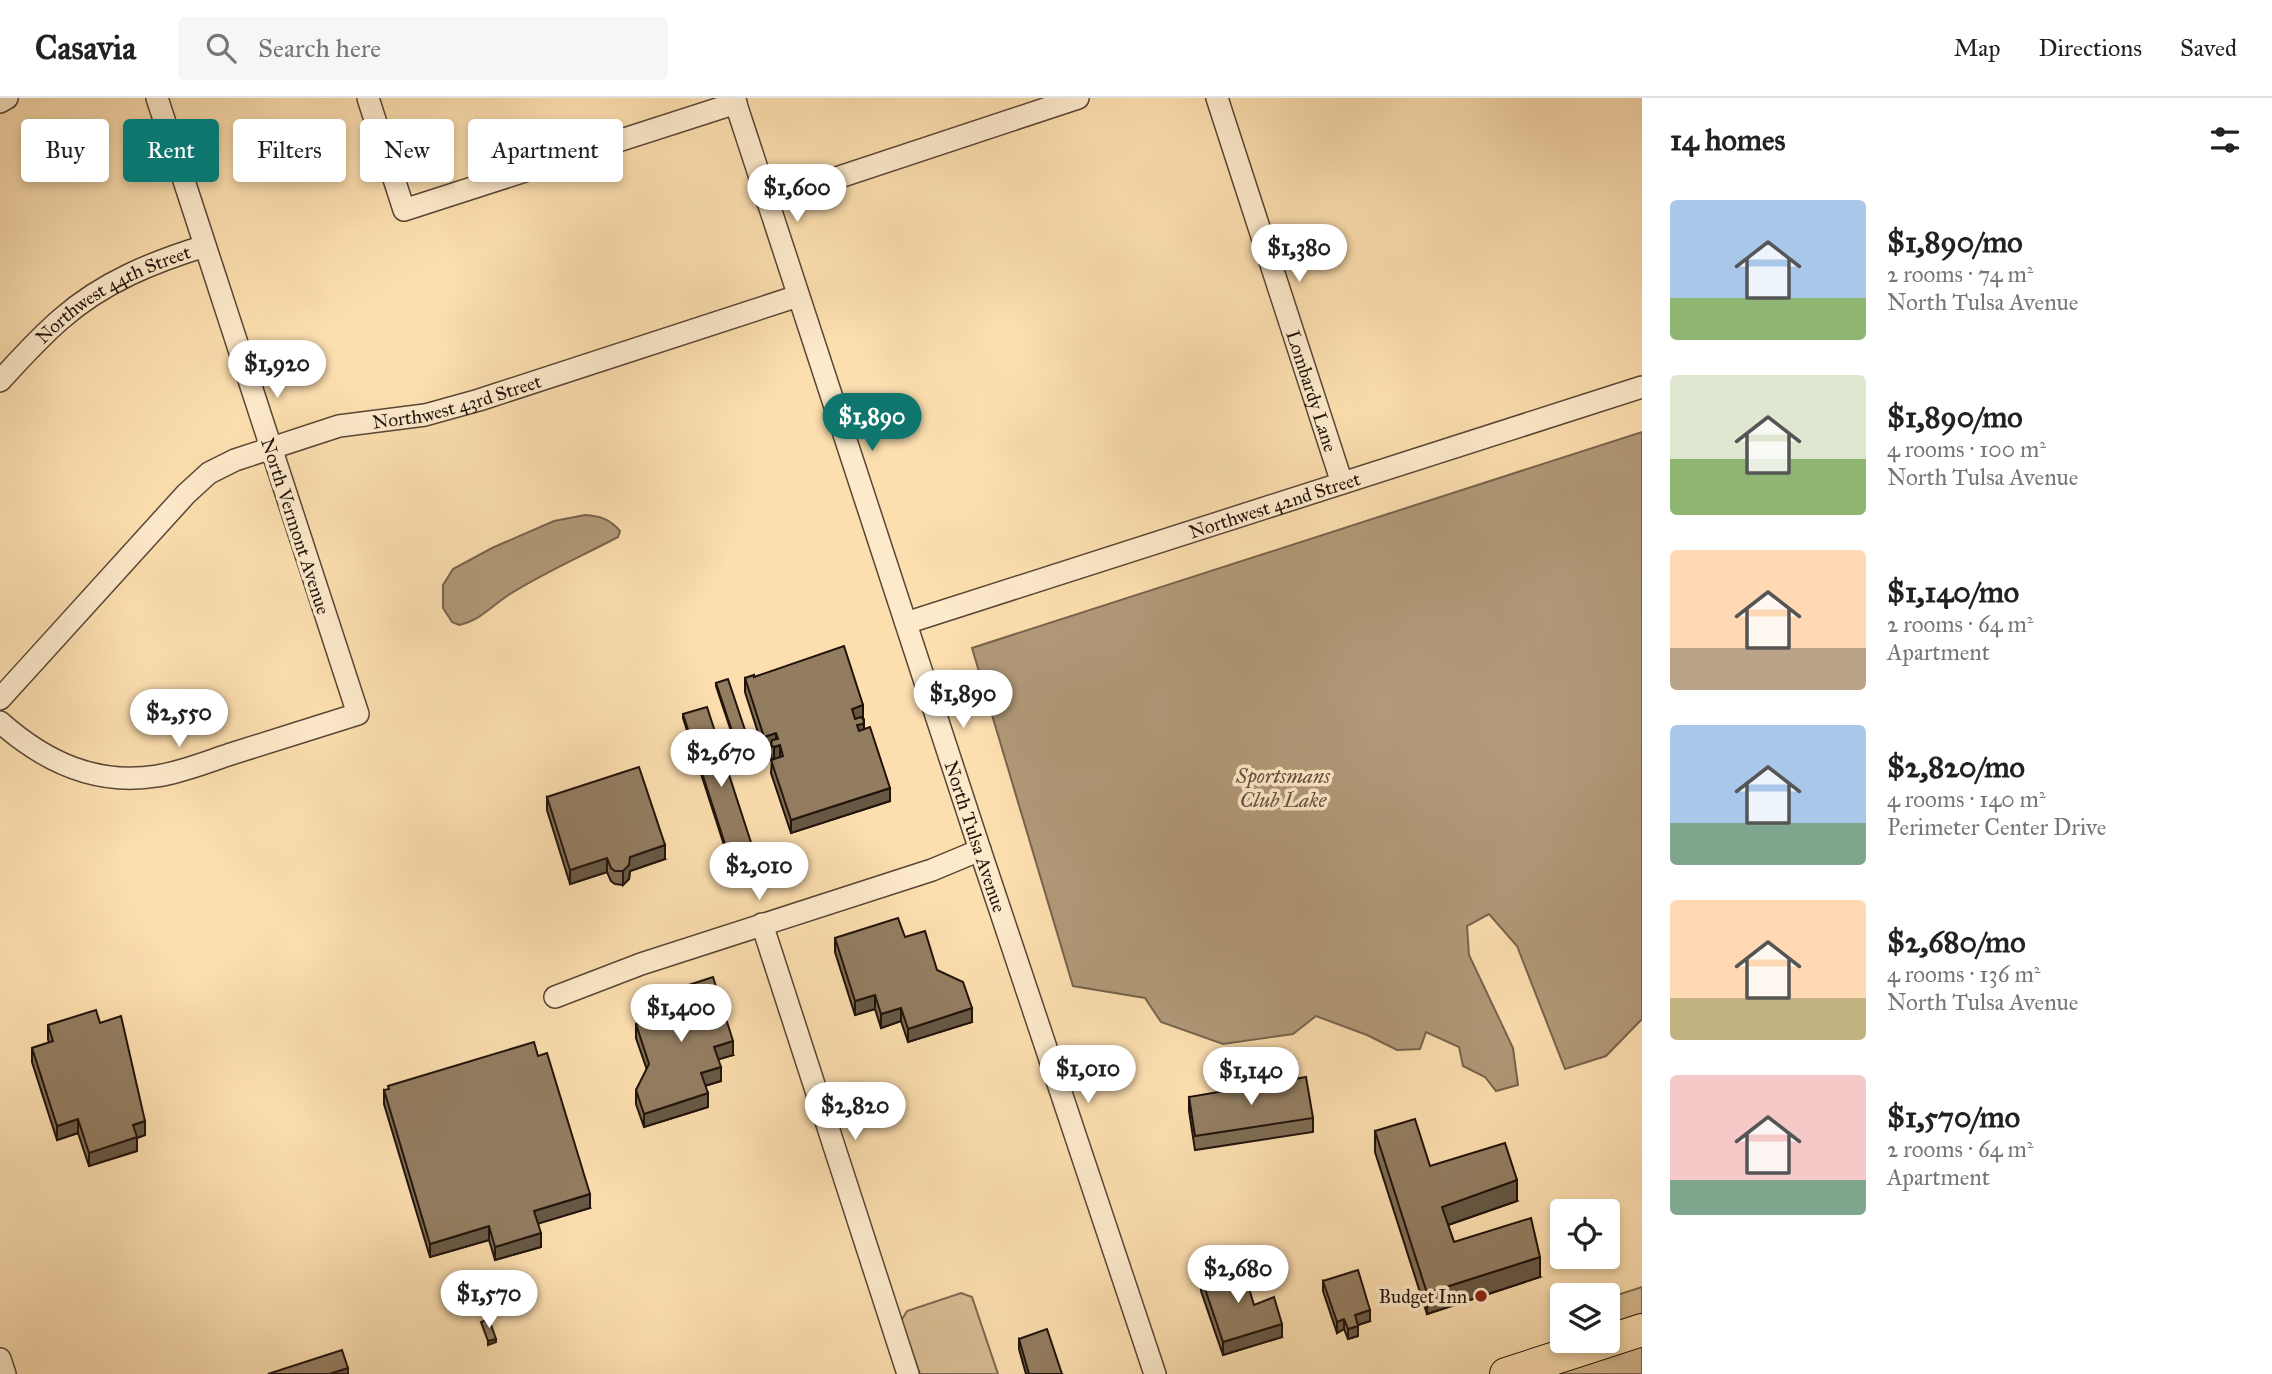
<!DOCTYPE html>
<html lang="en">
<head>
<meta charset="utf-8">
<style>
	:root { --surface:#fff; --page:#f6f6f6; --text:#222; --muted:#767676; --line:#e0e0e0; --accent:#0f766e }
	body { margin:0; font-family:"IM FELL Great Primer",serif; background:var(--page); color:var(--text); height:100vh; display:flex; flex-direction:column; font-size:26px; white-space:nowrap }
	* { box-sizing:border-box; margin:0 }
	p { font-size:23px; color:var(--muted) }
	.icon { flex:none; width:38px; height:38px; fill:none; stroke:currentColor; stroke-width:2; stroke-linecap:round; stroke-linejoin:round }
	.map { position:relative; flex:1; overflow:hidden }
	.details { display:flex; flex-direction:column; background:var(--surface); width:630px }
	.details>* { flex:none }
	.banner { position:absolute; left:21px; top:21px; width:665px; height:63px; display:flex; gap:14px }
	.buttons { position:absolute; left:1550px; top:1101px; display:grid; gap:14px }
	.buttons a { display:grid; place-items:center; width:70px; height:70px; border-radius:7px; background:var(--surface); box-shadow:0 4px 10px #0003; font-size:35px }
	.price { position:absolute; translate:-50% -60px; padding:0 16px; border-radius:24px; background:#fff; color:#222; font-size:23px; line-height:46px; filter:drop-shadow(0 2px 4px #0008) }
	.price::after { content:''; position:absolute; left:50%; top:42px; width:21px; height:16px; margin-left:-10px; background:inherit; clip-path:polygon(0 0,100% 0,50% 100%) }
	.price.current { background:var(--accent); color:#fff }
	ul { padding:0; list-style:none }
	li { display:flex; align-items:center; gap:21px; height:175px; padding:0 28px }
	li span { display:grid; place-items:center; flex:none; width:196px; height:140px; border-radius:7px; color:#555 }
	li>.icon { margin-inline-start:auto }
	span .icon { width:84px; height:84px; fill:#fffc; stroke-width:1 }
	li b { font-size:30px }
	h2 { display:flex; justify-content:space-between; align-items:center; height:84px; padding:0 28px; font-size:30px }
	.tag { padding:0 24px; border-radius:7px; background:var(--surface); box-shadow:0 4px 10px #0003; font-size:24px; line-height:63px }
	.tag.current { background:var(--accent); color:#fff }
	header { display:flex; align-items:center; gap:42px; box-sizing:border-box; height:98px; padding:0 35px; background:var(--surface); border-bottom:2px solid var(--line) }
	header strong { font-size:33px }
	nav { display:flex; gap:38px; margin-inline-start:auto; font-size:24px }
	.search { width:490px; height:63px; background:var(--page); display:flex; align-items:center; gap:18px; box-sizing:border-box; padding:0 24px; border-radius:7px; color:var(--muted); font-size:26px }
	main { display:flex; flex:1; min-height:0 }
	.map>svg:first-child { display:block }
</style>
</head>
<body>
<header>
<strong>Casavia</strong>
<div class="search"><svg class="icon" aria-label="search" viewBox="0 0 24 24"><circle cx="10" cy="10" r="6"/><path d="M15 15l6 6"/></svg>Search here</div>
<nav><a>Map</a><a>Directions</a><a>Saved</a></nav>
</header>
<main>
<div class="map">
<svg width="1642" height="1276" viewBox="0 0 1642 1276">
	<rect width="100%" height="100%" fill="#fcdeaf"/>
	<filter id="stains"><feTurbulence type="fractalNoise" baseFrequency=".00286" numOctaves="4"/><feColorMatrix values="0 0 0 0 .2 0 0 0 0 .09 0 0 0 0 .02 0 0 0 .5 -.17"/></filter>
	<radialGradient id="worn" r=".72"><stop offset=".6" stop-color="#630" stop-opacity="0"/><stop offset="1" stop-color="#630" stop-opacity=".3"/></radialGradient>
	<!-- green -->
	<g fill="#d7bb93" stroke="#7c6750" stroke-width="2">
		<polygon points="1642,1189 1642,1218 1608,1229 1608,1200"/>
		<polygon points="961,1195 972,1199 998,1276 920,1276 901,1223 907,1213"/>
		<polygon points="1642,1245 1642,1276 1548,1276"/>
	</g>
	<!-- water -->
	<g fill="#b29978" stroke="#78634d" stroke-width="2">
		<polygon points="1642,334 1642,921 1606,958 1565,971 1517,848 1489,816 1467,828 1469,857 1513,950 1518,987 1496,993 1485,979 1463,968 1459,949 1426,934 1420,951 1397,952 1367,937 1316,918 1293,936 1223,946 1161,924 1145,900 1073,888 972,550"/>
		<path d="M585 417C600 418 610 421 620 433L618 439C582 458 545 474 510 496 492 507 480 523 459 527L452 524 443 510V487L453 471 492 450 554 423Z"/>
	</g>
	<g fill="none" stroke-linecap="round" stroke-linejoin="round">
		<defs>
			<g id="minor">
				<polyline points="368,0 404,112 736,5"/>
				<path id="s1" d="M734 0 980 752 1155 1276"/>
				<path id="s2" d="M1217 0 1342 385"/>
				<polyline points="0,4 7,0"/>
				<polyline points="767,103 1078,0"/>
				<path id="s3" d="M0 283C20 261 39 240 61 221 103 184 153 164 205 148"/>
				<path id="s4" d="M906 525 1642 289"/>
				<path id="s5" d="M0 601 186 396 209 375 235 362 339 328 425 317 479 302 798 198"/>
				<path d="M0 624C45 664 96 688 157 678 183 674 209 663 234 655 275 642 317 629 358 616L157 0"/>
				<polyline points="762,826 908,1276"/>
				<polyline points="555,899 641,866 932,772 980,752"/>
				<polyline points="0,1261 5,1276"/>
			</g>
			<polyline id="highway" points="1506,1276 1642,1232"/>
		</defs>
		<!-- minor casing -->
		<use href="#minor" stroke="#584635" stroke-width="24"/>
		<!-- highway casing -->
		<use href="#highway" stroke="#21130c" stroke-width="34"/>
		<!-- minor -->
		<use href="#minor" stroke="#fdeacb" stroke-width="21"/>
		<!-- highway -->
		<use href="#highway" stroke="#fcdeaf" stroke-width="32"/>
	</g>
	<!-- wall -->
	<g fill="#7e6c53" stroke="#21130c" stroke-width="2">
		<polygon points="745,580 863,621 864,631 890,703 791,735 771,675 772,661 771,660 771,651 764,653 745,594"/>
		<polygon points="716,585 751,654 739,657 716,588"/>
		<polygon points="683,616 758,770 734,778 683,620"/>
		<polygon points="547,699 665,761 630,773 629,781 623,787 615,786 611,783 607,774 570,786 547,712"/>
		<polygon points="835,840 937,872 972,924 908,944 901,923 881,930 875,911 855,917 835,854"/>
		<polygon points="649,900 733,957 718,961 721,983 705,988 708,1009 644,1029 636,1006 636,992 647,972 636,940 636,926 652,921 649,913"/>
		<polygon points="100,925 145,1037 137,1040 137,1053 89,1068 78,1035 57,1042 32,964 32,950 49,945 48,941 48,927"/>
		<polygon points="384,992 590,1110 538,1125 541,1149 495,1162 489,1142 430,1159 384,1006"/>
		<polygon points="1189,999 1313,1020 1313,1034 1195,1052 1189,1013"/>
		<polygon points="1375,1033 1430,1068 1517,1103 1448,1127 1454,1144 1540,1179 1427,1216 1375,1054"/>
		<polygon points="1201,1179 1254,1207 1282,1239 1223,1257 1201,1193"/>
		<polygon points="1323,1183 1370,1223 1358,1227 1358,1238 1348,1241 1344,1231 1337,1235 1323,1193"/>
		<polygon points="1019,1241 1062,1276 1026,1276 1019,1251"/>
	</g>
	<!-- shaded-wall -->
	<g fill="#675844" stroke="#21130c" stroke-width="2">
		<polygon points="863,607 863,621 852,625 852,611"/>
		<polygon points="864,622 864,635 857,641 857,627"/>
		<polygon points="776,635 776,649 780,647 780,661 774,663 774,649 771,647 771,651 764,653 764,639"/>
		<polygon points="751,650 751,654 739,657 739,654"/>
		<polygon points="890,690 890,703 791,735 791,722"/>
		<polygon points="665,747 665,761 630,773 629,781 623,787 623,773 630,759"/>
		<polygon points="607,760 607,774 570,786 570,772"/>
		<polygon points="758,766 758,770 734,778 734,774"/>
		<polygon points="875,897 875,911 855,917 855,903"/>
		<polygon points="901,910 901,923 881,930 881,916"/>
		<polygon points="972,910 972,924 908,944 908,931"/>
		<polygon points="733,943 733,957 714,963 714,949"/>
		<polygon points="721,969 721,983 701,989 701,975"/>
		<polygon points="708,995 708,1009 644,1029 644,1016"/>
		<polygon points="78,1021 78,1035 57,1042 57,1028"/>
		<polygon points="145,1023 145,1037 137,1040 137,1053 89,1068 89,1055 133,1027"/>
		<polygon points="1517,1082 1517,1103 1442,1129 1442,1109"/>
		<polygon points="590,1096 590,1110 534,1127 534,1113"/>
		<polygon points="489,1128 489,1142 430,1159 430,1146"/>
		<polygon points="541,1135 541,1149 495,1162 495,1149"/>
		<polygon points="1540,1159 1540,1179 1427,1216 1427,1195"/>
		<polygon points="1370,1212 1370,1223 1355,1228 1355,1217"/>
		<polygon points="1344,1221 1344,1231 1337,1235 1337,1224"/>
		<polygon points="1282,1226 1282,1239 1223,1257 1223,1244"/>
		<polygon points="1358,1228 1358,1238 1348,1241 1348,1231"/>
		<polygon points="496,1241 496,1244 488,1247 488,1243"/>
		<polygon points="348,1270 348,1276 329,1276"/>
	</g>
	<!-- building -->
	<g fill="#937d61" stroke="#21130c" stroke-width="2">
		<polygon points="844,548 863,607 852,611 855,621 861,619 864,622 863,626 857,627 859,633 870,629 890,690 791,722 771,662 783,658 780,647 774,649 771,647 772,642 778,641 776,635 764,639 745,580 754,577 754,579"/>
		<polygon points="728,581 751,650 739,654 716,585"/>
		<polygon points="707,609 758,766 734,774 683,616"/>
		<polygon points="639,669 665,747 630,759 629,767 623,773 615,773 611,770 607,760 570,772 547,699"/>
		<polygon points="898,820 905,839 925,833 937,872 963,884 972,910 908,931 901,910 881,916 875,897 855,903 835,840"/>
		<polygon points="713,879 733,943 714,949 721,969 701,975 708,995 644,1016 636,992 649,966 636,926 656,920 649,900"/>
		<polygon points="96,912 100,925 121,918 145,1023 133,1027 137,1039 89,1055 78,1021 57,1028 32,950 53,943 48,927"/>
		<polygon points="534,944 538,958 547,955 590,1096 534,1113 541,1135 495,1149 489,1128 430,1146 384,992 389,991 388,988"/>
		<polygon points="1306,979 1313,1020 1195,1038 1189,999"/>
		<polygon points="1415,1021 1430,1068 1505,1045 1517,1082 1442,1109 1454,1144 1531,1120 1540,1159 1427,1195 1375,1033"/>
		<polygon points="1242,1167 1254,1207 1274,1199 1282,1226 1223,1244 1201,1179"/>
		<polygon points="1358,1172 1370,1212 1355,1217 1358,1228 1348,1231 1344,1221 1337,1224 1323,1183"/>
		<polygon points="489,1221 496,1241 488,1243 481,1224"/>
		<polygon points="1047,1231 1062,1276 1029,1276 1019,1241"/>
		<polygon points="342,1252 348,1270 329,1276 268,1276"/>
	</g>
	<!-- markers -->
	<circle fill="#8f2418" stroke="#fdeacb" stroke-width="2.5" cx="1481" cy="1198" r="7"/>
	<g text-anchor="middle" stroke-width="7" stroke-linejoin="round" paint-order="stroke">
		<!-- street labels -->
		<g font-size="19" fill="#21130c" stroke="#fdeacb">
			<text dy="7" stroke="none"><textPath href="#s3" startOffset="145">Northwest 44th Street</textPath></text>
			<text dy="7" stroke="none"><textPath href="#s2" startOffset="308">Lombardy Lane</textPath></text>
			<text dy="7" stroke="none"><textPath href="#s5" startOffset="567">Northwest 43rd Street</textPath></text>
			<text dy="7" stroke="none"><textPath href="#s4" startOffset="387">Northwest 42nd Street</textPath></text>
			<text transform="translate(296 428) rotate(72)" y="7">North Vermont Avenue</text>
			<text dy="7" stroke="none"><textPath href="#s1" startOffset="777">North Tulsa Avenue</textPath></text>
		</g>
		<!-- poi labels -->
		<g font-size="19" fill="#21130c" stroke="#fdeacb" text-anchor="end">
			<text x="1467" y="1205">Budget Inn</text>
		</g>
		<!-- water labels -->
		<g font-size="21" font-style="italic" fill="#624f3d" stroke="#fdeacb">
			<text x="1283" y="685">Sportsmans<tspan x="1283" dy="24">Club Lake</tspan></text>
		</g>
	</g>
	<rect width="100%" height="100%" filter="url(#stains)"/>
	<rect width="100%" height="100%" fill="url(#worn)"/>
</svg>
<div class="buttons">
<a><svg class="icon" aria-label="locate" viewBox="0 0 24 24"><circle cx="12" cy="12" r="6"/><path d="M12 2v4M12 18v4M2 12h4M18 12h4"/></svg></a>
<a><svg class="icon" aria-label="layers" viewBox="0 0 24 24"><path d="M12 4l9 5-9 5-9-5zM3 14l9 5 9-5"/></svg></a>
</div>
<b class="price" style="left:797px;top:126px">$1,600</b>
<b class="price" style="left:1299px;top:186px">$1,380</b>
<b class="price" style="left:277px;top:302px">$1,920</b>
<b class="price current" style="left:872px;top:355px">$1,890</b>
<b class="price" style="left:963px;top:632px">$1,890</b>
<b class="price" style="left:179px;top:651px">$2,550</b>
<b class="price" style="left:721px;top:691px">$2,670</b>
<b class="price" style="left:759px;top:804px">$2,010</b>
<b class="price" style="left:681px;top:946px">$1,400</b>
<b class="price" style="left:1088px;top:1007px">$1,010</b>
<b class="price" style="left:1251px;top:1009px">$1,140</b>
<b class="price" style="left:855px;top:1044px">$2,820</b>
<b class="price" style="left:1238px;top:1207px">$2,680</b>
<b class="price" style="left:489px;top:1232px">$1,570</b>
<div class="banner">
<a class="tag">Buy</a>
<a class="tag current">Rent</a>
<a class="tag">Filters</a>
<a class="tag">New</a>
<a class="tag">Apartment</a>
</div>
</div>
<section class="details">
<h2>14 homes<svg class="icon" aria-label="filters" viewBox="0 0 24 24"><path d="M4 7h16M4 17h16"/><circle cx="9" cy="7" r="2"/><circle cx="15" cy="17" r="2"/></svg></h2>
<ul>
<li><span style="background:linear-gradient(#a9c7e8 70%,#8fb573 0)"><svg class="icon" aria-label="home" viewBox="0 0 24 24"><path d="M3 11l9-7 9 7M6 9v11h12V9"/></svg></span><div><b>$1,890/mo</b><p>2 rooms · 74 m²</p><p>North Tulsa Avenue</p></div></li>
<li><span style="background:linear-gradient(#dfe7d0 60%,#8fb573 0)"><svg class="icon" aria-label="home" viewBox="0 0 24 24"><path d="M3 11l9-7 9 7M6 9v11h12V9"/></svg></span><div><b>$1,890/mo</b><p>4 rooms · 100 m²</p><p>North Tulsa Avenue</p></div></li>
<li><span style="background:linear-gradient(#ffd9b3 70%,#b9a48a 0)"><svg class="icon" aria-label="home" viewBox="0 0 24 24"><path d="M3 11l9-7 9 7M6 9v11h12V9"/></svg></span><div><b>$1,140/mo</b><p>2 rooms · 64 m²</p><p>Apartment</p></div></li>
<li><span style="background:linear-gradient(#a9c7e8 70%,#7fa58c 0)"><svg class="icon" aria-label="home" viewBox="0 0 24 24"><path d="M3 11l9-7 9 7M6 9v11h12V9"/></svg></span><div><b>$2,820/mo</b><p>4 rooms · 140 m²</p><p>Perimeter Center Drive</p></div></li>
<li><span style="background:linear-gradient(#ffd9b3 70%,#c2b280 0)"><svg class="icon" aria-label="home" viewBox="0 0 24 24"><path d="M3 11l9-7 9 7M6 9v11h12V9"/></svg></span><div><b>$2,680/mo</b><p>4 rooms · 136 m²</p><p>North Tulsa Avenue</p></div></li>
<li><span style="background:linear-gradient(#f6c9c9 75%,#7fa58c 0)"><svg class="icon" aria-label="home" viewBox="0 0 24 24"><path d="M3 11l9-7 9 7M6 9v11h12V9"/></svg></span><div><b>$1,570/mo</b><p>2 rooms · 64 m²</p><p>Apartment</p></div></li>
</ul>
</section>
</main>
</body>
</html>
